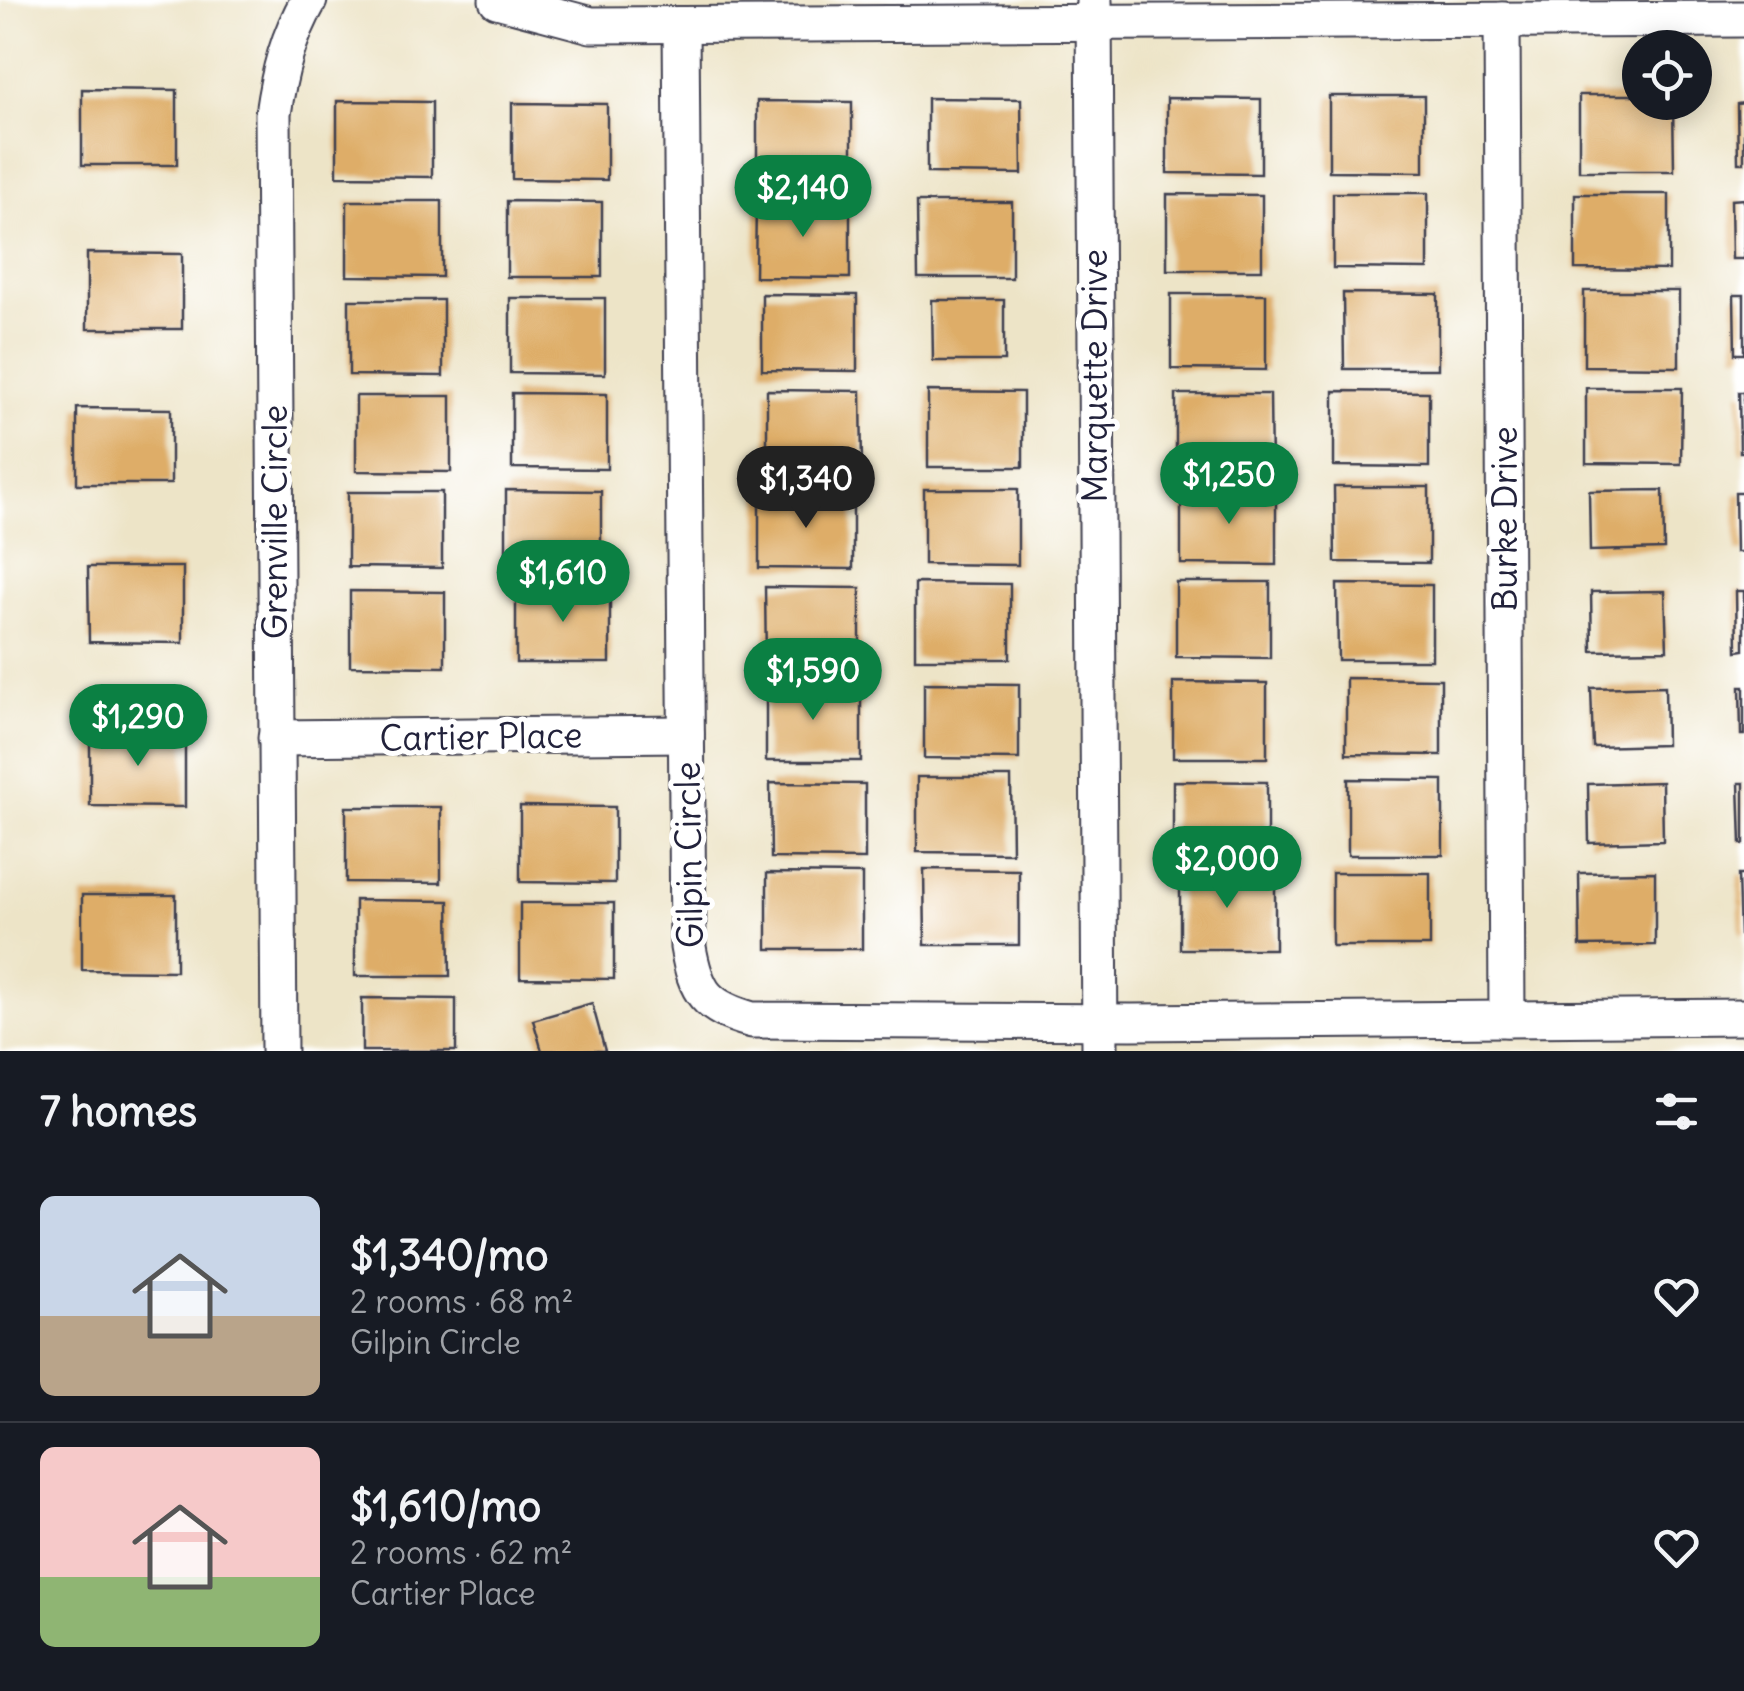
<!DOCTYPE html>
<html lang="en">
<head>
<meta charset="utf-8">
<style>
	:root { --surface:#171b24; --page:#20242c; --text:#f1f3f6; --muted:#9ea1a6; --line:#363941; --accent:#0b8043 }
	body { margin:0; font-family:Delius,sans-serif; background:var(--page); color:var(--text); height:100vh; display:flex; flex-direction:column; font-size:38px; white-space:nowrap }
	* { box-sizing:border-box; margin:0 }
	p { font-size:32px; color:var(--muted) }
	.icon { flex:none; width:55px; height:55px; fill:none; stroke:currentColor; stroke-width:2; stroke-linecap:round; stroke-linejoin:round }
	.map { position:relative; height:1051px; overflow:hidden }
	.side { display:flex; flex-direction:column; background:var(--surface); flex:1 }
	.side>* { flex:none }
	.fabs { position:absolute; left:1622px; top:30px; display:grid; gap:20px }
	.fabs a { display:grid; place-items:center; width:90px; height:90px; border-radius:50%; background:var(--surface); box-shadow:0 5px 25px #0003; font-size:50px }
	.price { position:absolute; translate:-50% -85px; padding:0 22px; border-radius:35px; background:var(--accent); color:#fff; font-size:32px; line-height:65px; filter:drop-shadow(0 2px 5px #0008) }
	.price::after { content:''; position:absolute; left:50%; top:60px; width:30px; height:22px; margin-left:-15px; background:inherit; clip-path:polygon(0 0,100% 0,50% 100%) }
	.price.active { background:#222; color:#fff }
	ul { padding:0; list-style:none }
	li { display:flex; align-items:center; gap:30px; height:250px; padding:0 40px }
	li+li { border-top:2px solid var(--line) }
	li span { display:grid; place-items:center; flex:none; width:280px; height:200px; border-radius:15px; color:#555 }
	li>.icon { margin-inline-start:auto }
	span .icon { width:120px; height:120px; fill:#fffc; stroke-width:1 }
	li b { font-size:42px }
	h2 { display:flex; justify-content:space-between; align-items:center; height:120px; padding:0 40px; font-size:42px }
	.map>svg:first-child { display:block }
</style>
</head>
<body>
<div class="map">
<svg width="1744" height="1051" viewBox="0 0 1744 1051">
	<rect width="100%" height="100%" fill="#fff"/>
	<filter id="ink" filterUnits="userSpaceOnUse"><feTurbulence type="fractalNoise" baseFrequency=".01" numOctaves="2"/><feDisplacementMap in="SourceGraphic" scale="20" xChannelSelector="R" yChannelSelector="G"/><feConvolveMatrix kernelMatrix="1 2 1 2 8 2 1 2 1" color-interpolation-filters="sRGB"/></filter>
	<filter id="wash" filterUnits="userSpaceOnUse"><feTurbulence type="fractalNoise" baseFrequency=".0048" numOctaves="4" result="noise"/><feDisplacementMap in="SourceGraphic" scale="40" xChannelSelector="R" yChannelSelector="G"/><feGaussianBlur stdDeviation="2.25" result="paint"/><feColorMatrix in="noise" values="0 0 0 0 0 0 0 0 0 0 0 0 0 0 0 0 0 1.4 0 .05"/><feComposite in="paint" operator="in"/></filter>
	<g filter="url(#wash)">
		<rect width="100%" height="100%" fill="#ede4c7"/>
		<g id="blocks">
			<!-- building -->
			<g fill="#dead68">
				<polygon points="82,89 177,90 177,165 82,165"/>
				<polygon points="1579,95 1640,95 1640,102 1673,102 1674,171 1579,171"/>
				<polygon points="1329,96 1424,96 1424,172 1329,171"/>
				<polygon points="927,98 1021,99 1022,174 927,173"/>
				<polygon points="1167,98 1261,99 1261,174 1167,173"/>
				<polygon points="337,101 432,102 432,177 337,176"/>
				<polygon points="757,101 852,102 852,177 757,176"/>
				<polygon points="512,103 607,104 607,180 512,179"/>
				<polygon points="1744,103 1744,163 1738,163 1737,104"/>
				<polygon points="1333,193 1428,193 1428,269 1333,268"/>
				<polygon points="1167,194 1262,195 1262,270 1167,270"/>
				<polygon points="1575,194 1669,194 1669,270 1575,269"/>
				<polygon points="1744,199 1744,259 1732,259 1731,200"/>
				<polygon points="347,201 442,201 442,277 347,276"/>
				<polygon points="507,201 602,202 602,277 507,277"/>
				<polygon points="756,202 850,203 850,278 755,277"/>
				<polygon points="917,202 1012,202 1012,278 918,278"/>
				<polygon points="87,253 182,254 182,329 87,329"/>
				<polygon points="1584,291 1679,291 1679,367 1584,366"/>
				<polygon points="1343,293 1438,294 1438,369 1344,369"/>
				<polygon points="762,294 857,295 857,371 762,370"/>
				<polygon points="1171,294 1266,294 1266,370 1171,369"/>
				<polygon points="1734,295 1744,295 1744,354 1735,354"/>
				<polygon points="510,298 605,298 605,374 510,373"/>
				<polygon points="349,300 443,300 443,376 349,375"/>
				<polygon points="932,300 1004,300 1004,361 933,361"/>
				<polygon points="1586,388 1682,388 1681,464 1586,463"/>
				<polygon points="767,390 861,391 862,467 767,466"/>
				<polygon points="928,391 1023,392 1023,467 928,467"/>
				<polygon points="1334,391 1429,392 1429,467 1334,466"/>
				<polygon points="1739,392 1744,392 1744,452 1740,452"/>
				<polygon points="512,393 607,394 607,469 512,468"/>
				<polygon points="1176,394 1270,394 1271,470 1176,469"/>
				<polygon points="356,396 451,396 451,472 356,471"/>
				<polygon points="77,408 171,409 171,484 77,484"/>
				<polygon points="1334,487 1429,487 1429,563 1335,562"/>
				<polygon points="924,489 1018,489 1018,565 924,564"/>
				<polygon points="1181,489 1276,489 1276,565 1181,564"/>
				<polygon points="506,490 601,491 601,566 506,565"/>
				<polygon points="1663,490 1664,549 1590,551 1589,491"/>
				<polygon points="348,492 442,492 442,568 348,567"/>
				<polygon points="759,493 853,493 853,569 759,568"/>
				<polygon points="1735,493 1744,493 1744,552 1736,552"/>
				<polygon points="88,567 183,567 183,643 89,642"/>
				<polygon points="1176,582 1270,582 1270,658 1176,657"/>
				<polygon points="915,583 1010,584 1010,659 915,659"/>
				<polygon points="1337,584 1432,585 1432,660 1338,660"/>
				<polygon points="516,587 610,588 610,663 516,663"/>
				<polygon points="765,587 860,588 860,663 766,662"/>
				<polygon points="350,591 445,592 445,667 350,666"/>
				<polygon points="1665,591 1667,650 1592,651 1591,592"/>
				<polygon points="1736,591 1744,591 1744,650 1737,651"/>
				<polygon points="1346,678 1441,679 1441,755 1346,754"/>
				<polygon points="1173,682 1267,683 1267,758 1173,758"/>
				<polygon points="924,683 1019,684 1019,759 924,758"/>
				<polygon points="766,685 861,686 861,761 766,761"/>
				<polygon points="1665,686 1666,745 1593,747 1591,688"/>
				<polygon points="1740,687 1744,687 1744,735 1741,735"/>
				<polygon points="90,731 185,731 185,807 90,806"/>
				<polygon points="917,777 1011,777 1012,853 917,852"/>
				<polygon points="1348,779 1443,780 1443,855 1348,855"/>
				<polygon points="1173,781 1267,782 1267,857 1173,857"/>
				<polygon points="1662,782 1663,841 1589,843 1588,784"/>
				<polygon points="770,783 865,784 865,859 771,858"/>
				<polygon points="1739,783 1744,783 1744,844 1741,844"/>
				<polygon points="520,806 615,807 615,883 520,882"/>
				<polygon points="346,807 441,807 441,883 346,882"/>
				<polygon points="924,869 1019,870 1019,945 925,945"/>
				<polygon points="1655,872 1655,945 1580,946 1579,873"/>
				<polygon points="767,873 862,874 862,949 767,949"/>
				<polygon points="1180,873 1275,874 1275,949 1180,949"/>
				<rect x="1332" y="873" width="98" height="73"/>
				<polygon points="1738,875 1744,875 1744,935 1740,935"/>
				<polygon points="82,895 176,895 176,971 82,970"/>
				<polygon points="355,900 449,901 450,976 355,976"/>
				<polygon points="520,903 614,903 614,979 520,978"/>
				<polygon points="362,998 456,999 456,1051 362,1051"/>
				<polygon points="592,1003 605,1051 542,1051 533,1020"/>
			</g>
		</g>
	</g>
	<g filter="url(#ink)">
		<use href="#blocks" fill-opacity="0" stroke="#403f50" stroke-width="2.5"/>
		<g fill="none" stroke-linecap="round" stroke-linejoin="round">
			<defs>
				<g id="minor">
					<polyline points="497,0 591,25 1744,19"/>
					<polyline points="1094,1 1100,1051"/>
					<polyline points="1502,20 1507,1019"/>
					<path d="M681 25 688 947C696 993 706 1007 752 1020L1131 1022 1744 1017"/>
					<polyline points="276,738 686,734"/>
					<path d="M279 1051 273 114C279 72 288 37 309 0"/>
				</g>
			</defs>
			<!-- minor casing -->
			<use href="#minor" stroke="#403f50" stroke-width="39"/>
			<!-- minor -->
			<use href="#minor" stroke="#fff" stroke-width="35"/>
		</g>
	</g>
	<g text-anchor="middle" stroke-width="10" stroke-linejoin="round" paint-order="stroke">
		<!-- street labels -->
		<g font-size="35" fill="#22223b" stroke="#fff">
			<text transform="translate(1095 376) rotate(-90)" y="12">Marquette Drive</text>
			<text transform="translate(1505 519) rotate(-90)" y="12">Burke Drive</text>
			<text transform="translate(275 522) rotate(-90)" y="12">Grenville Circle</text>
			<text transform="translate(481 737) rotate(-1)" y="12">Cartier Place</text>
			<text transform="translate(689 855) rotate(-91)" y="12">Gilpin Circle</text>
		</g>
	</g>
</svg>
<div class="fabs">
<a><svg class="icon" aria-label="locate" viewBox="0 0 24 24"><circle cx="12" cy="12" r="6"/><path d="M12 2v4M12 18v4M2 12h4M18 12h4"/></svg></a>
</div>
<b class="price" style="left:803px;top:240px">$2,140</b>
<b class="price" style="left:1229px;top:527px">$1,250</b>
<b class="price active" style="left:806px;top:531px">$1,340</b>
<b class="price" style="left:563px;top:625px">$1,610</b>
<b class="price" style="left:813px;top:723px">$1,590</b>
<b class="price" style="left:138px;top:769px">$1,290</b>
<b class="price" style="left:1227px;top:911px">$2,000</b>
</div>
<section class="side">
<h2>7 homes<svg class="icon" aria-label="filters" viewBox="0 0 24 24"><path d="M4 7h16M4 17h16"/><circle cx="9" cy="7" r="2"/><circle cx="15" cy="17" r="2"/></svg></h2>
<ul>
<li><span style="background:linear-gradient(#c9d6e8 60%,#b9a48a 0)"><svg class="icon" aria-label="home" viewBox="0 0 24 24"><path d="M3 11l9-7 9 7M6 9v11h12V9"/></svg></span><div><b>$1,340/mo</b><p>2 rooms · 68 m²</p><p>Gilpin Circle</p></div><svg class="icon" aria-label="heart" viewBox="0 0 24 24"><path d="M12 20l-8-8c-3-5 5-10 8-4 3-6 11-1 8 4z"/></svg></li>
<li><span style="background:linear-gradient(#f6c9c9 65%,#8fb573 0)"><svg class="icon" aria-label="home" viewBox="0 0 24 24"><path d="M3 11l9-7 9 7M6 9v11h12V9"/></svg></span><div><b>$1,610/mo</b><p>2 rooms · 62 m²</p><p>Cartier Place</p></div><svg class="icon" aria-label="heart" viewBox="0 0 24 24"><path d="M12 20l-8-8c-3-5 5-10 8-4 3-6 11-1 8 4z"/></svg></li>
</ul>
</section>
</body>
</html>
